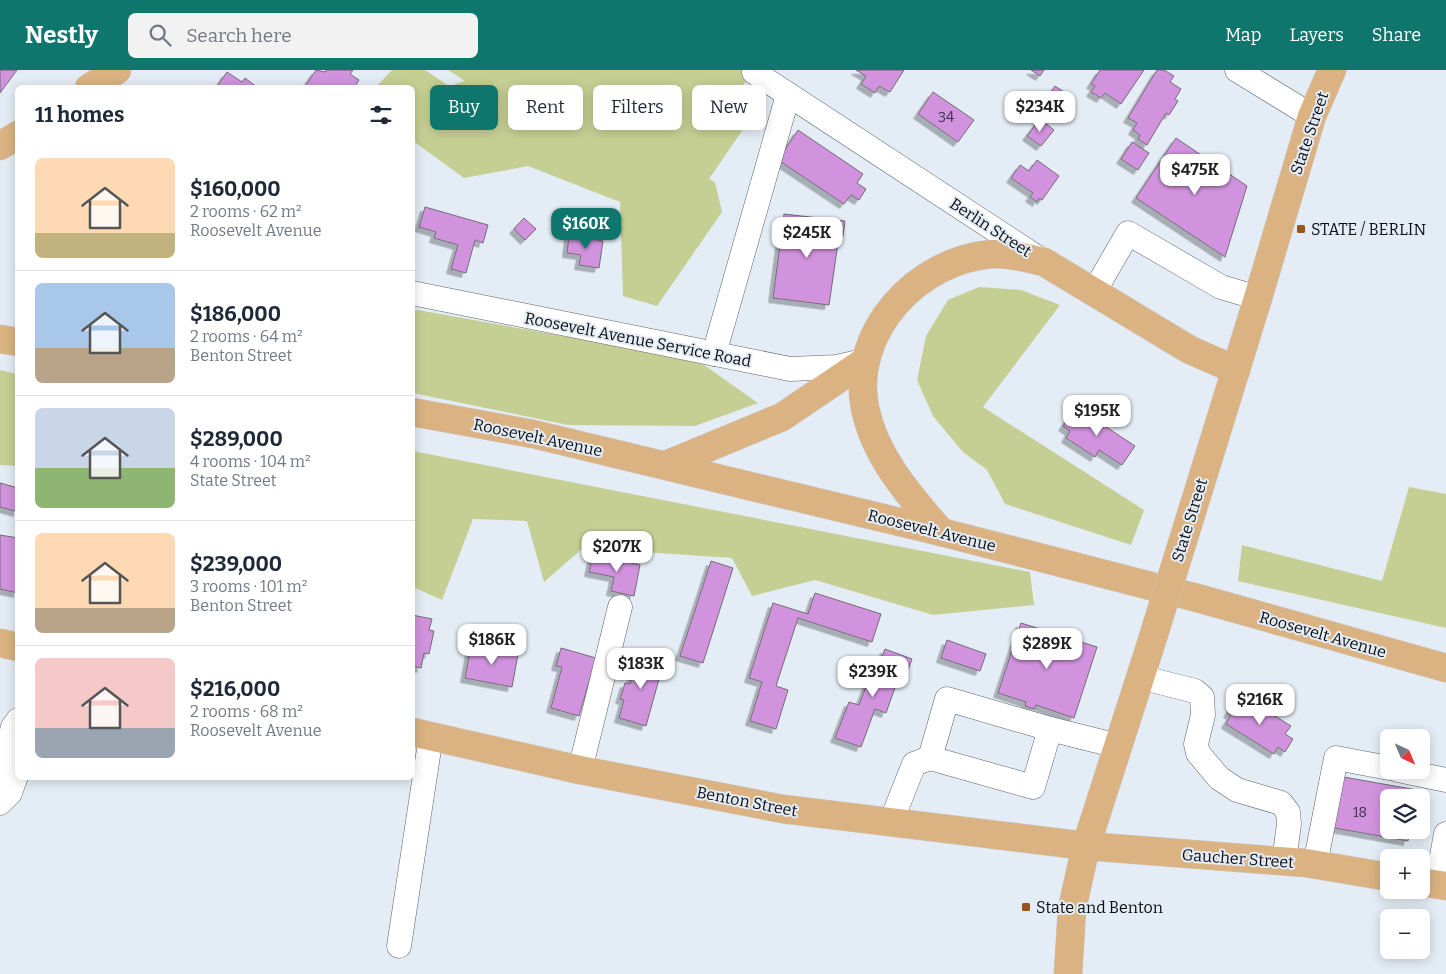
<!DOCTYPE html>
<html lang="en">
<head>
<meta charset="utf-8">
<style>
	:root { --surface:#fff; --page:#f2f2f3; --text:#1f2937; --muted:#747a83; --line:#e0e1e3; --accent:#0f766e }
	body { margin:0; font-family:Bitter,serif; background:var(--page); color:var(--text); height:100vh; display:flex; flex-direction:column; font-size:19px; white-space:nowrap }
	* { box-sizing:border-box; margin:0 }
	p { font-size:16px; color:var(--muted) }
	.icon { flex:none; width:28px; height:28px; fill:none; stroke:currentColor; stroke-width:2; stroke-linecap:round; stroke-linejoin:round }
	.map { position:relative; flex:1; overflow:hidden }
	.details { position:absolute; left:15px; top:15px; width:400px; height:695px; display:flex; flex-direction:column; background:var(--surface); border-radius:8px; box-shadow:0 2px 12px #0003 }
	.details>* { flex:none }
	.hud { position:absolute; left:430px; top:15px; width:475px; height:45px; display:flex; gap:10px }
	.needle { width:32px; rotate:136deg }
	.tools { position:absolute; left:1380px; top:659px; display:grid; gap:10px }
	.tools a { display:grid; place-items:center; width:50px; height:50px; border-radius:8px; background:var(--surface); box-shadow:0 2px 12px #0003; font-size:25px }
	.price { position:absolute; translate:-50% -42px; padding:0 11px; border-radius:10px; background:#fff; color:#222; font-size:16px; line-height:32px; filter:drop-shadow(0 1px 2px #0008) }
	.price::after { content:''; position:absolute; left:50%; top:30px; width:15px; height:11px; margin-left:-8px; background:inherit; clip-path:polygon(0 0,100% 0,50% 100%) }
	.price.on { background:var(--accent); color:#fff }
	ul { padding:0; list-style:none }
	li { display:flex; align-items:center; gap:15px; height:125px; padding:0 20px }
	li+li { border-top:1px solid var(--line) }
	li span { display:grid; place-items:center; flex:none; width:140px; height:100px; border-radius:8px; color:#555 }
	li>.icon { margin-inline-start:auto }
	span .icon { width:60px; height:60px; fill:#fffc; stroke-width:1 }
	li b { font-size:21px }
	h2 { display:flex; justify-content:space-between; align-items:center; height:60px; padding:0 20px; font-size:21px }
	.pill { padding:0 18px; border-radius:8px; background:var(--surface); box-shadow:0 2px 12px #0003; font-size:18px; line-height:45px }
	.pill.on { background:var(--accent); color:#fff }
	header { display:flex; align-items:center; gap:30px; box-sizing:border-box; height:70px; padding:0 25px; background:var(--accent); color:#fff }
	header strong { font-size:24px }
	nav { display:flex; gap:28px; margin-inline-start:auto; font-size:18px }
	.search { width:350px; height:45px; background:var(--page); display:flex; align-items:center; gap:12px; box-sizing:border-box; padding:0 18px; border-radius:8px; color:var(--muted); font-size:19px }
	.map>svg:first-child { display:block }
</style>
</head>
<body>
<header>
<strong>Nestly</strong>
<div class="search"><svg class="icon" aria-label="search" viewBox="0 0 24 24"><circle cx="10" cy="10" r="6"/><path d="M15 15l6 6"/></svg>Search here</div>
<nav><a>Map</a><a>Layers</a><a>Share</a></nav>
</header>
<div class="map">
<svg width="1446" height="904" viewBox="0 0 1446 904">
	<defs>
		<filter id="shadow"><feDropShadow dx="-4.5" dy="4.5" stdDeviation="0" flood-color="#0004"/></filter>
	</defs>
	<rect width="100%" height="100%" fill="#e4ecf5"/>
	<!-- green -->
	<g fill="#c6cf93">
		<polygon points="392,0 425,0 449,16 465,11 448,0 753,0 740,20 761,33 709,109 715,112 722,142 657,236 623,226 620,132 528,96 464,108 413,71 412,18 375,18"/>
		<polygon points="979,217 1021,220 1060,235 983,337 1144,440 1131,475 1005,434 987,400 963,382 933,346 917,310 926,266 948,230"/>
		<polygon points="412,239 697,290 758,333 695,356 568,355 413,323"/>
		<polygon points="0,300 17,304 17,396 0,395"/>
		<polygon points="413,381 1030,502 1034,535 933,545 815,510 752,526 732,488 583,478 544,512 527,451 473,449 442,530 413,517"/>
		<polygon points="1409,417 1446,424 1446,558 1238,511 1242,475 1382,511"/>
	</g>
	<!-- building -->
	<g fill="#d193de" stroke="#736c74" filter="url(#shadow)">
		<polygon points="0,0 17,0 0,23"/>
		<polygon points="316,0 325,2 326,0 353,0 350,4 359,10 354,18 304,18"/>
		<polygon points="856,0 904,0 890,22 879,16 875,23 861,14 866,6"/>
		<polygon points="1031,0 1044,0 1040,6"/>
		<polygon points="1100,0 1144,0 1121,34 1105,23 1101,28 1091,22 1095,16 1091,14"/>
		<polygon points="1157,0 1164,0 1174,6 1170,12 1181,19 1175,29 1178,31 1169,45 1166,43 1147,75 1138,69 1140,65 1133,60 1137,53 1128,48"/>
		<polygon points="227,2 242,12 245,8 258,18 216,18"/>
		<polygon points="1055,16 1067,24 1053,44 1041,36"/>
		<polygon points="933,22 974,50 958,72 918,44"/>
		<polygon points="1040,49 1054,60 1041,76 1027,66"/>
		<polygon points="798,60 863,104 857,113 866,119 859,130 851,125 844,134 778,90"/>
		<polygon points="1176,68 1247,116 1225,187 1136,128"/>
		<polygon points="1132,72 1149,83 1138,100 1121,89"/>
		<polygon points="1037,90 1059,106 1042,130 1039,128 1037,132 1030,127 1033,123 1011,108 1020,95 1029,101"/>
		<polygon points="425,137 488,155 483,173 475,170 466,203 451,199 458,175 434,168 436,162 419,157"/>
		<polygon points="784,144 845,151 843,166 839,166 829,235 773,228"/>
		<polygon points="524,148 536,159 525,170 514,159"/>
		<polygon points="569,165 603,171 599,198 579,195 581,185 567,183"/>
		<polygon points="1076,337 1135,376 1122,395 1099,380 1095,387 1066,368 1070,361 1063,356"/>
		<polygon points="0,413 18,418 18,442 0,437"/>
		<polygon points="0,465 18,468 18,523 0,519"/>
		<polygon points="593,484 640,495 634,526 611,521 614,507 589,502"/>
		<polygon points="711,491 733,498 703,593 680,586"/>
		<polygon points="815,523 881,544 872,572 798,548 776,616 788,620 776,659 750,651 762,612 749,608 773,533 808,544"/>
		<polygon points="412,545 432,549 429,560 434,561 429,584 424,583 421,598 412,596"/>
		<polygon points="1021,553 1097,577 1074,648 1036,635 1034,639 1025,636 1026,632 998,623"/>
		<polygon points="947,570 986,584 980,601 941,588"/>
		<polygon points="471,575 518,584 512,617 465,608"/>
		<polygon points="561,578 596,588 579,646 551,638 562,597 556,596"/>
		<polygon points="885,579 912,589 905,608 899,606 886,643 875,639 861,677 835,668 849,632 859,635 873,598 877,600"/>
		<polygon points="638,584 664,591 646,656 619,648 624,630 620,629 625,613 630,614"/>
		<polygon points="1243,627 1262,638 1263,635 1272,640 1270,643 1291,656 1285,664 1293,669 1285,682 1278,677 1274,684 1226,654 1231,645 1228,643 1234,633 1238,635"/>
		<polygon points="1338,706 1417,720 1415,728 1389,728 1389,760 1410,760 1408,771 1329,757"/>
	</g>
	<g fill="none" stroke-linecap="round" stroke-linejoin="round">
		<defs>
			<g id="minor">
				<polyline points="1237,0 1312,46"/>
				<polyline points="754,2 1038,188"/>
				<polyline points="1094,222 1128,163 1221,217 1258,228"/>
				<polyline points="412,223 790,299 837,297 863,291"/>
				<polyline points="714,284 788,25"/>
				<polyline points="1140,607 1195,621 1202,627 1203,645 1196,674 1198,683 1219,708 1237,720 1281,733 1288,742 1289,754 1284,791"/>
				<polyline points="1050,659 1118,676"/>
				<polyline points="580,700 620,537"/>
				<polyline points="1398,700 1446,710"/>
				<polyline points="0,706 13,657 18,650"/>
				<polyline points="0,733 10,723 18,700"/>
				<polyline points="891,752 914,694 930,688 1033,717 1050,659 947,629 930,688"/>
				<polyline points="1315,795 1336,688 1389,698"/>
				<polyline points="1437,814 1446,764"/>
				<polyline points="399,876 431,666"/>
			</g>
			<g id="major">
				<polyline points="89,18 117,0"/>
				<polyline points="0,76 18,65"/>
				<polyline points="0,269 18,272"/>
				<polyline points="412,342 533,364 941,462 1201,529 1446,598"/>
				<polyline points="666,395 782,347 865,291"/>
				<polyline points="1190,448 1258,228 1312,46 1332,0"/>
				<path d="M941 462C909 425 875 387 865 338 850 262 917 190 992 184 1009 183 1026 188 1044 192L1190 280 1236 300"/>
				<polyline points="0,573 18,577"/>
				<polyline points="412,662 580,700 783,739 1086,776 1306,793 1389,807"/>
				<polyline points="1421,812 1446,816"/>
				<polyline points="1068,904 1072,839 1086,776 1149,580"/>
			</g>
		</defs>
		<!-- minor casing -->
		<use href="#minor" stroke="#5d636a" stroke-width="25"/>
		<!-- major casing -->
		<use href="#major" stroke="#c9cacb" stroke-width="29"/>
		<!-- minor -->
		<use href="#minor" stroke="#fff" stroke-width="24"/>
		<!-- major -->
		<use href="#major" stroke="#dbb382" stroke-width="28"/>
		<defs>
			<polyline id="major-bridge" points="1149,580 1190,448"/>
		</defs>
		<!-- major-bridge casing -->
		<use href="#major-bridge" stroke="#c9cacb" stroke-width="29" stroke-linecap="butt"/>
		<!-- major-bridge -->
		<use href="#major-bridge" stroke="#dbb382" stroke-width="28"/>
	</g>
	<!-- markers -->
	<g fill="#96561f" stroke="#e4ecf5" stroke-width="2">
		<rect x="1296" y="154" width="10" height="10" rx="2.5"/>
		<rect x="1021" y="832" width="10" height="10" rx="2.5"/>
	</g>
	<g text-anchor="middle" stroke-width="4" stroke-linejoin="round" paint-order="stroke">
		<!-- number labels -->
		<g font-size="14" fill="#3c2f44">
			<text x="946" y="52">34</text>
			<text x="1360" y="747">18</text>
		</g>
		<!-- street labels -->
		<g font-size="16" fill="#0b0e11" stroke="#e4ecf5">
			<text transform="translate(1309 63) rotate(-71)" y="6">State Street</text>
			<text transform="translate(991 157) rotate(33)" y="6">Berlin Street</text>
			<text transform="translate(638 269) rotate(11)" y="6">Roosevelt Avenue Service Road</text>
			<text transform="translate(538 367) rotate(12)" y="6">Roosevelt Avenue</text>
			<text transform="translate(1189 450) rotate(-73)" y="6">State Street</text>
			<text transform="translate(932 460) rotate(14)" y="6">Roosevelt Avenue</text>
			<text transform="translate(1323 564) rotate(16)" y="6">Roosevelt Avenue</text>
			<text transform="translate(747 731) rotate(11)" y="6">Benton Street</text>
			<text transform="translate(1238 788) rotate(4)" y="6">Gaucher Street</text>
		</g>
		<!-- poi labels -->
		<g font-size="16" fill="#0b0e11" stroke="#e4ecf5" text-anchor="start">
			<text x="1311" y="165">STATE / BERLIN</text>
			<text x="1036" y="843">State and Benton</text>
		</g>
	</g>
</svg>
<div class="tools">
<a><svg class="needle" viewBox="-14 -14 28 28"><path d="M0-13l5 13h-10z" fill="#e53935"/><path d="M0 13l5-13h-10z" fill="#747a83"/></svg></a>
<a><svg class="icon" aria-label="layers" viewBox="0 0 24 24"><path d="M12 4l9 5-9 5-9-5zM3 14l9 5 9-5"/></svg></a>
<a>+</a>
<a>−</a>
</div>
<b class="price" style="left:1040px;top:63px">$234K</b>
<b class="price" style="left:1195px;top:126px">$475K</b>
<b class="price on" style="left:586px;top:180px">$160K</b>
<b class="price" style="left:807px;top:189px">$245K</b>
<b class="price" style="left:1097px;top:367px">$195K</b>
<b class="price" style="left:617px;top:503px">$207K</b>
<b class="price" style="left:492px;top:596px">$186K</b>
<b class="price" style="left:1047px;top:600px">$289K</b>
<b class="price" style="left:641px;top:620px">$183K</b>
<b class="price" style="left:873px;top:628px">$239K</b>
<b class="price" style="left:1260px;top:656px">$216K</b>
<div class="hud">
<a class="pill on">Buy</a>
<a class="pill">Rent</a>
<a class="pill">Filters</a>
<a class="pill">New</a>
</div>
<section class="details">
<h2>11 homes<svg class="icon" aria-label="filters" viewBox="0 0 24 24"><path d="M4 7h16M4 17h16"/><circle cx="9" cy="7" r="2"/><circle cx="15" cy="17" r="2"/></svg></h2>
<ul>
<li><span style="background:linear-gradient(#ffd9b3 75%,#c2b280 0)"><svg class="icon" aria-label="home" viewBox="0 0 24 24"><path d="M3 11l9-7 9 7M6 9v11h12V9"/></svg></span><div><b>$160,000</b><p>2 rooms · 62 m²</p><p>Roosevelt Avenue</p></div></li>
<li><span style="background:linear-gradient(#a9c7e8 65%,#b9a48a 0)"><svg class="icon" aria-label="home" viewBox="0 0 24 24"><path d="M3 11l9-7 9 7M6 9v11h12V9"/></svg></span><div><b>$186,000</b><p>2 rooms · 64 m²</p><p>Benton Street</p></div></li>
<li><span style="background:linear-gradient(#c9d6e8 60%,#8fb573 0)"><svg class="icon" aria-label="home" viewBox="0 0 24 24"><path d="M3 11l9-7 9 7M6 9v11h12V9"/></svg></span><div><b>$289,000</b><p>4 rooms · 104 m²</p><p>State Street</p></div></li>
<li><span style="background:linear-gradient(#ffd9b3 75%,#b9a48a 0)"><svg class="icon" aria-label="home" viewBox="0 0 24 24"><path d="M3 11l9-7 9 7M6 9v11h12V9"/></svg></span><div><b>$239,000</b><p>3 rooms · 101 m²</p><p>Benton Street</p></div></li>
<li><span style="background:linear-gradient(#f6c9c9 70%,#9aa5b1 0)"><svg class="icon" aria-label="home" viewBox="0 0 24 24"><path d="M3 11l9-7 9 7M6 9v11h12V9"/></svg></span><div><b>$216,000</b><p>2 rooms · 68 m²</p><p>Roosevelt Avenue</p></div></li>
</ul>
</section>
</div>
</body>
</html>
